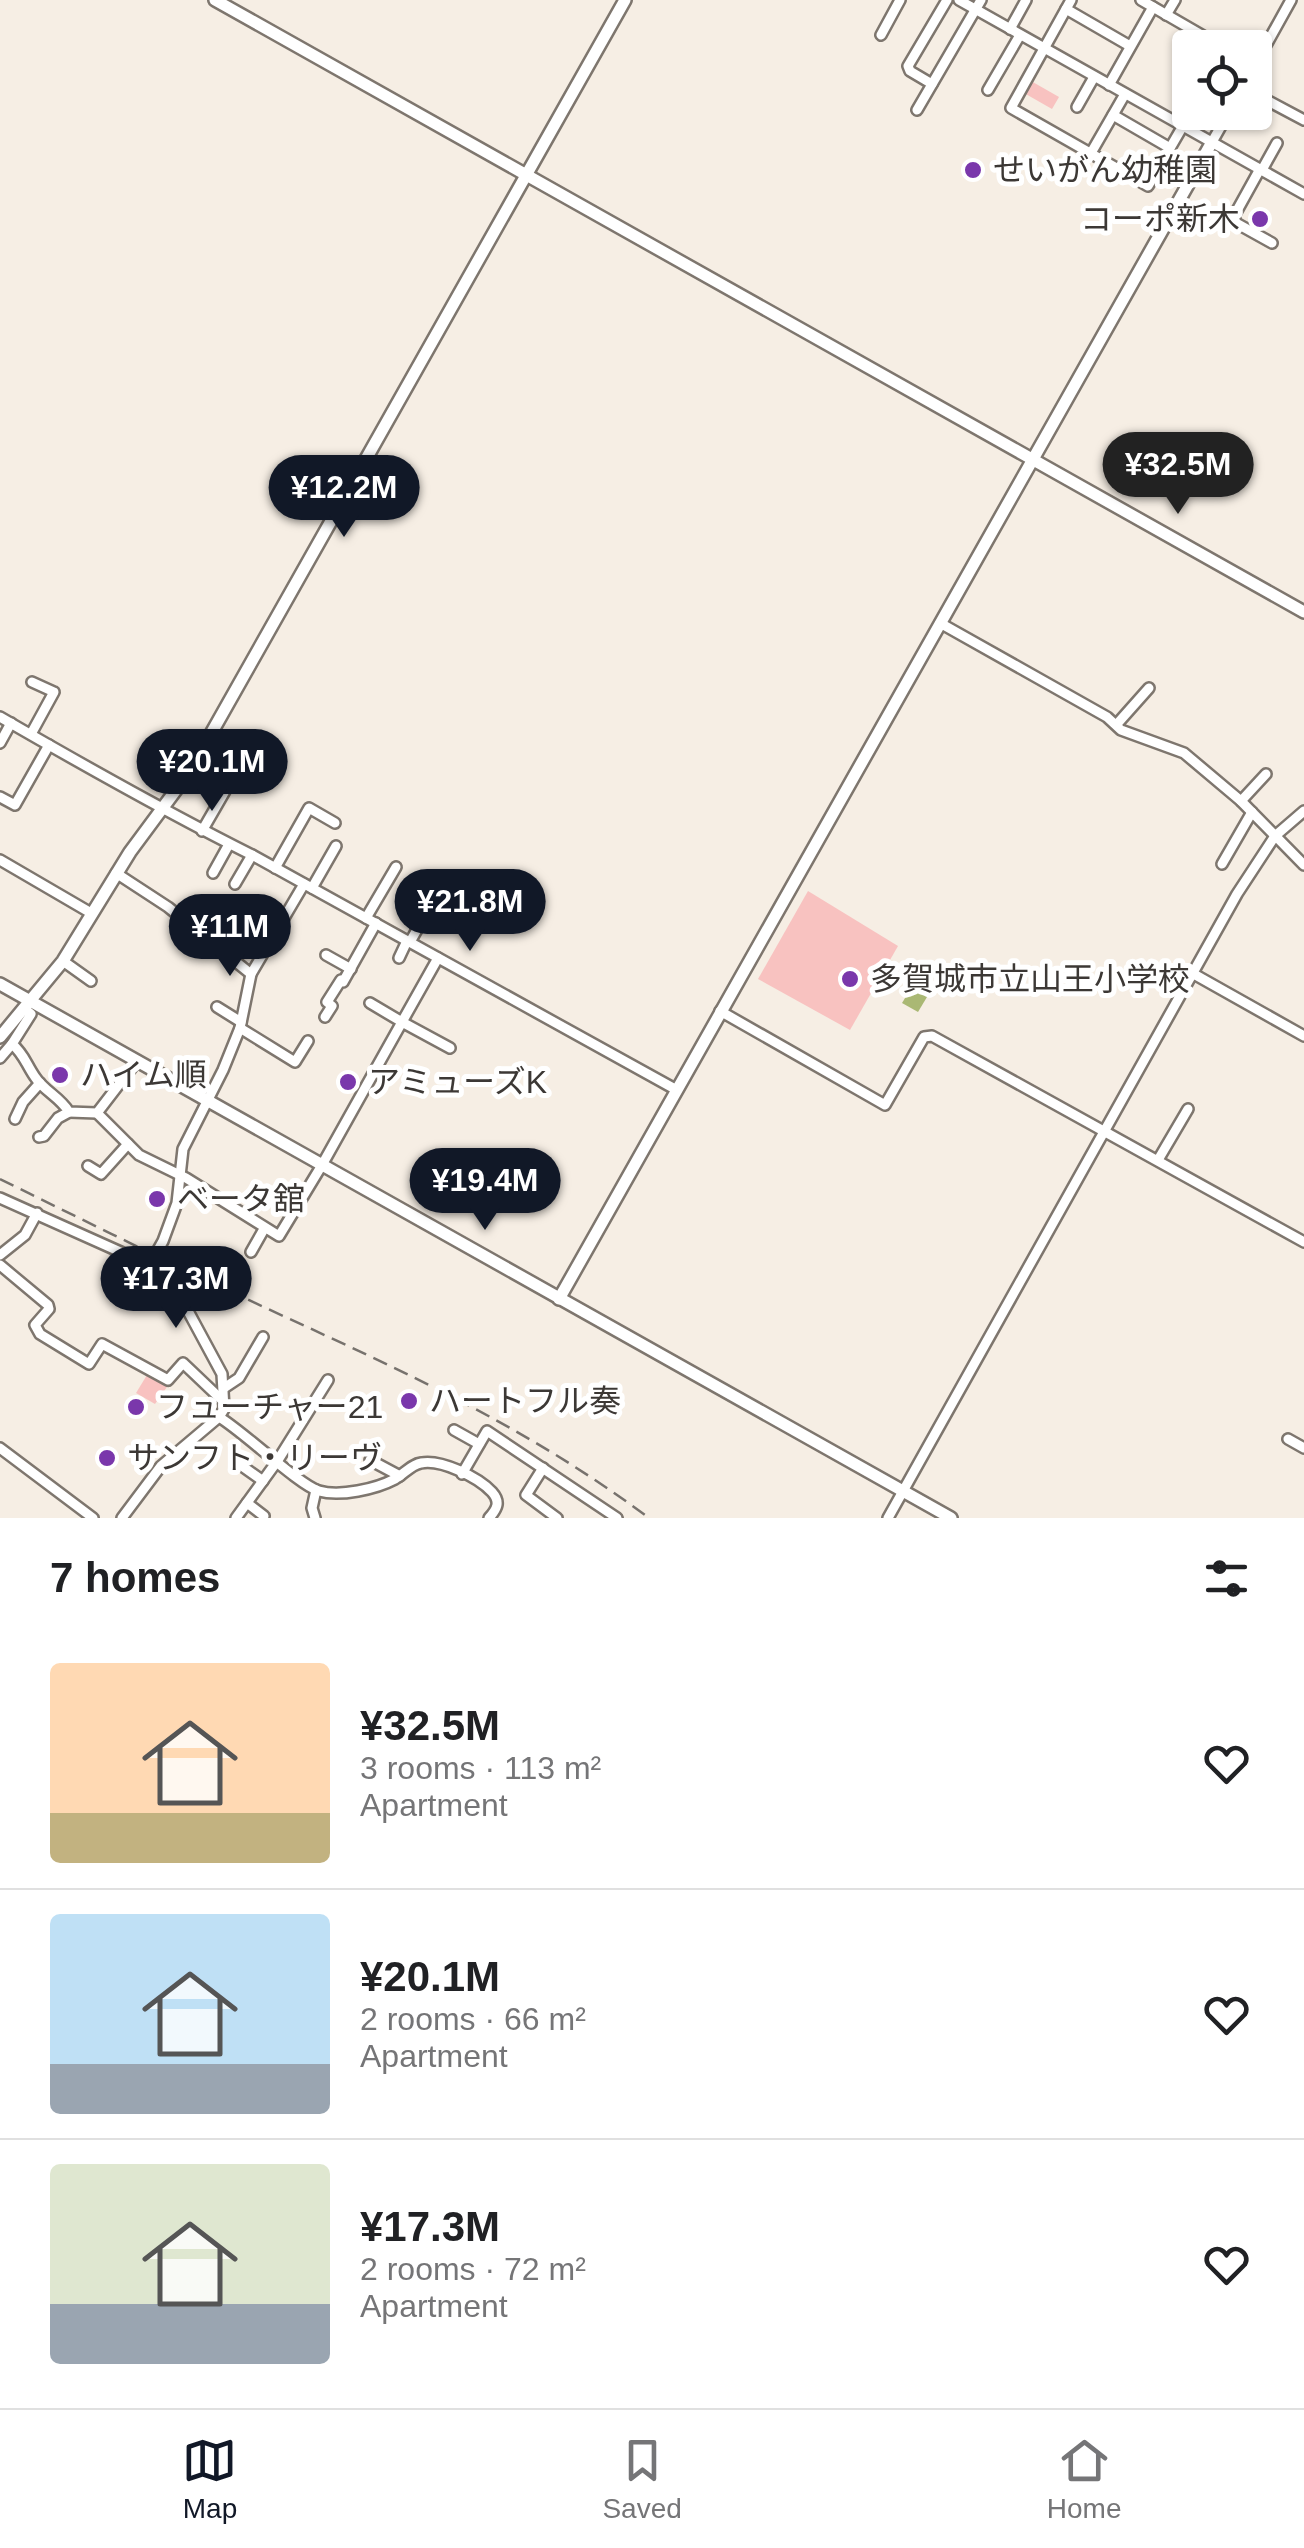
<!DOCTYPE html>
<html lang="en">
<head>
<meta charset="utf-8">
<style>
	:root { --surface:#fff; --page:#f6f6f6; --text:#202124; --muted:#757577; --line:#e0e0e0; --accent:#111827 }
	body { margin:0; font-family:Arial,"Noto Sans JP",sans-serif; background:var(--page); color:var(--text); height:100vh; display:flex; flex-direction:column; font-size:38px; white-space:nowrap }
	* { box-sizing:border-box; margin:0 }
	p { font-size:32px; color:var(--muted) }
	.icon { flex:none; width:55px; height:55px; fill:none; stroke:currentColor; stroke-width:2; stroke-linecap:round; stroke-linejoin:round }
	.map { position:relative; height:1518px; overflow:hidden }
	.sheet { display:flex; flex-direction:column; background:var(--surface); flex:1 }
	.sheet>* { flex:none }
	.controls { position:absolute; left:1172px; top:30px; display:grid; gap:20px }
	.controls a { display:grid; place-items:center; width:100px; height:100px; border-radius:10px; background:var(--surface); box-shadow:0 2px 8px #0004; font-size:50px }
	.price { position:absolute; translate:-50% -85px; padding:0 22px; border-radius:35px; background:var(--accent); color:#fff; font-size:32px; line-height:65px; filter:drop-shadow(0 2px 5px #0008) }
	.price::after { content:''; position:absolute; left:50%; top:60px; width:30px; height:22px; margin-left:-15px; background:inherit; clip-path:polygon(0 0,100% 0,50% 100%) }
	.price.selected { background:#222; color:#fff }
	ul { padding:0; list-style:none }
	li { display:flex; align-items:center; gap:30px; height:250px; padding:0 50px }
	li+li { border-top:2px solid var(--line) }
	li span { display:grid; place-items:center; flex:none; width:280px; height:200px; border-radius:10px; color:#555 }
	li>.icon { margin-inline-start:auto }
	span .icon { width:120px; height:120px; fill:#fffc; stroke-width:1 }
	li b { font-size:42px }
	h2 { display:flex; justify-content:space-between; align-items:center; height:120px; padding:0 50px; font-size:42px }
	.dock { display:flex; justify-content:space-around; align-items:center; height:140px; border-top:2px solid var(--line); background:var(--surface); font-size:28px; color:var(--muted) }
	.dock a { display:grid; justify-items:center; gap:5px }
	.dock .selected { color:var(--accent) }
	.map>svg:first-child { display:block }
</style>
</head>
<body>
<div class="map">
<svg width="1304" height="1518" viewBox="0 0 1304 1518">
	<rect width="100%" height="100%" fill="#f6eee4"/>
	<!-- green -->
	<g fill="#f8c2c0">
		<polygon points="1024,77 1059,97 1052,109 1017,89"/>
		<polygon points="808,891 898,946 850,1030 758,979"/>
		<polygon points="147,1375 167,1387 155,1404 136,1393"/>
	</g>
	<!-- water -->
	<polygon fill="#aab874" points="918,977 933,987 918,1012 902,1003"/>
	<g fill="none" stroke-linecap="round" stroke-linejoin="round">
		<defs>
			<g id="minor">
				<polyline points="959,0 1304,194"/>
				<polyline points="1071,0 1011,108 1148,186 1191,112"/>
				<polyline points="1141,0 1224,48"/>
				<polyline points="1066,9 1130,46"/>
				<polyline points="1166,15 1175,0"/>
				<polyline points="1010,29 1026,0"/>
				<polyline points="881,35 900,0"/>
				<polyline points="1255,65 1291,0"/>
				<polyline points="932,84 910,71 908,66 947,0"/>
				<polyline points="1109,85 1153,7"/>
				<polyline points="988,90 1020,35"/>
				<polyline points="1255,94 1304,120"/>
				<polyline points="1077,107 1094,77"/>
				<polyline points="917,110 981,0"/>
				<polyline points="1113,115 1170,148"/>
				<polyline points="1212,142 1229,112"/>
				<polyline points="1091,153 1125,94"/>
				<polyline points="1260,169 1234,216 1236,223 1272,243"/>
				<polyline points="1262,170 1277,143"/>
				<polyline points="940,623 1107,717 1121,730 1184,753 1241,801 1304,865"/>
				<path d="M0 717C83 765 166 812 252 855L675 1089"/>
				<polyline points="1117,724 1149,688"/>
				<polyline points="31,734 54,692 32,682"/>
				<polyline points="0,743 11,723"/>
				<polyline points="0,797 15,805 49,745"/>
				<polyline points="1241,801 1266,774"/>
				<polyline points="202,831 236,772 259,785"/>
				<polyline points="0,860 91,913"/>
				<polyline points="1222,864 1252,812"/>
				<polyline points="275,868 309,808 335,823"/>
				<polyline points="116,873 168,907 251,974"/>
				<polyline points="213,873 228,846"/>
				<polyline points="235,884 252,855"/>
				<polyline points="312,888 336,846"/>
				<polyline points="251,915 277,930"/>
				<polyline points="366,918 396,867"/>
				<polyline points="410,942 436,896"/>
				<polyline points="326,955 351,969"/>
				<polyline points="399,958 407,941"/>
				<polyline points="63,961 91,981"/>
				<polyline points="1192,973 1304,1036"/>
				<polyline points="370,1003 402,1022 438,958"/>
				<polyline points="217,1007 241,1022"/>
				<path d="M25 1009 31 1014 12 1044C24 1054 26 1064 35 1077 44 1091 60 1097 69 1112L97 1113 137 1061"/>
				<polyline points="720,1011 885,1105 924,1037 932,1036 1304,1242"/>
				<polyline points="325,1017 332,1006 327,1002 341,980 343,982 376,923"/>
				<polyline points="240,1028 295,1062 308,1041"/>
				<polyline points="0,1058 12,1044"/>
				<polyline points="97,1113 139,1155 186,1178 279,1236 322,1165 402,1022 450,1048"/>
				<polyline points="15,1119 23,1102 40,1083"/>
				<polyline points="39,1137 44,1136 58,1118 69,1112"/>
				<polyline points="1158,1160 1188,1109"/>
				<polyline points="88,1166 101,1174 128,1144"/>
				<polyline points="0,1198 134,1258 163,1277 181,1298 222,1374 224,1409 219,1417 161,1466 122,1518"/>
				<polyline points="251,1252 264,1229"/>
				<polyline points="0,1255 25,1235 37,1213"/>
				<polyline points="0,1265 48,1305 49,1309 35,1325 40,1334 89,1364 102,1344 168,1380 183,1363 224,1402"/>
				<polyline points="149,1266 163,1241 177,1203 183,1149 223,1070 240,1028 251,974 304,884"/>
				<polyline points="224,1388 239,1378 263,1337"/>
				<path d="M219 1417C244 1432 299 1485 319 1491 340 1497 376 1489 395 1479 404 1474 412 1464 421 1463 441 1459 478 1477 492 1492 501 1502 497 1509 489 1518"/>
				<polyline points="454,1430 479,1444"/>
				<polyline points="1288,1439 1304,1448"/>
				<polyline points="0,1448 93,1518"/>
				<polyline points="370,1460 400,1476"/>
				<polyline points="235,1461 263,1481"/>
				<polyline points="543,1468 526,1495 557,1518"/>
				<polyline points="462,1474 487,1431 617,1518"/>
				<polyline points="247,1503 264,1516"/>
				<polyline points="236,1518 278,1460 328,1380"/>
				<polyline points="315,1518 312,1508 316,1490"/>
				<polyline points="888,1518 1237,894 1275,836 1304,811"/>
			</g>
			<g id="tertiary">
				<polyline points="215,0 1304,612"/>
				<polyline points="0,984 951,1518"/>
				<polyline points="0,1037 63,961 130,852 190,771 625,0"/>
				<polyline points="559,1299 1212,142"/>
			</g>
		</defs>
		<!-- minor casing -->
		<use href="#minor" stroke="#7e766e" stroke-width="14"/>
		<!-- tertiary casing -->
		<use href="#tertiary" stroke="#7e766e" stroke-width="16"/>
		<!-- minor -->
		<use href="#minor" stroke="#fff" stroke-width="9"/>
		<!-- tertiary -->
		<use href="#tertiary" stroke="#fff" stroke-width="11"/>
		<!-- rail -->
		<path stroke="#77726d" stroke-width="2.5" stroke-dasharray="15 8" stroke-linecap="butt" d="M0 1179C89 1223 178 1267 268 1309 405 1372 527 1427 649 1518"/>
	</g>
	<!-- markers -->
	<g fill="#7a37ab" stroke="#fff" stroke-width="4">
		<circle cx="973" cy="170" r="10"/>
		<circle cx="1260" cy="219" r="10"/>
		<circle cx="850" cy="979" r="10"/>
		<circle cx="60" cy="1075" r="10"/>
		<circle cx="348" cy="1082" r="10"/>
		<circle cx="157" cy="1199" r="10"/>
		<circle cx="409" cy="1401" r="10"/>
		<circle cx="136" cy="1407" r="10"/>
		<circle cx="107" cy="1458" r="10"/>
	</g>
	<g text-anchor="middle" stroke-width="10" stroke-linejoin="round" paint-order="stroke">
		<!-- poi labels -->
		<g font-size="32" fill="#3c3835" stroke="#fff" text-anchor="start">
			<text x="993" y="181">せいがん幼稚園</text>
			<text x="1240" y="230" text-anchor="end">コーポ新木</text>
			<text x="870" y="990">多賀城市立山王小学校</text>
			<text x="80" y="1086">ハイム順</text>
			<text x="368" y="1093">アミューズK</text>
			<text x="177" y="1210">ベータ舘</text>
			<text x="429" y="1412">ハートフル奏</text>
			<text x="156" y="1418">フューチャー21</text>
			<text x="127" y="1469">サンフト・リーヴ</text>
		</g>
	</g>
</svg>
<div class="controls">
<a><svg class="icon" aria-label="locate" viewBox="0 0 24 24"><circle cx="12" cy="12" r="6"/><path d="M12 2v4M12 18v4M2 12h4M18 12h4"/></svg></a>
</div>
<b class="price selected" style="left:1178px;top:517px">¥32.5M</b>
<b class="price" style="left:344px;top:540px">¥12.2M</b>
<b class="price" style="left:212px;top:814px">¥20.1M</b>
<b class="price" style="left:470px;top:954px">¥21.8M</b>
<b class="price" style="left:230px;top:979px">¥11M</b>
<b class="price" style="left:485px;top:1233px">¥19.4M</b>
<b class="price" style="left:176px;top:1331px">¥17.3M</b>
</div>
<section class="sheet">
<h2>7 homes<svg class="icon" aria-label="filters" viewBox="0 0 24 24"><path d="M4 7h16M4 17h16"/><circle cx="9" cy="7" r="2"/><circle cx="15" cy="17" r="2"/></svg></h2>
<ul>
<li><span style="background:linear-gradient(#ffd9b3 75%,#c2b280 0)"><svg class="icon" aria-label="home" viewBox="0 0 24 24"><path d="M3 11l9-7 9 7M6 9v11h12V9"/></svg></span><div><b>¥32.5M</b><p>3 rooms · 113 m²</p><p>Apartment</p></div><svg class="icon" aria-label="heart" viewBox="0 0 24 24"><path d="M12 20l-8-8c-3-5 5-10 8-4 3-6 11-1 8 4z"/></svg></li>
<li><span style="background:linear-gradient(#bfe0f5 75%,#9aa5b1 0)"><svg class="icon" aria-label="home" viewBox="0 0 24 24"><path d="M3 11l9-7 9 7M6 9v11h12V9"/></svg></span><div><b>¥20.1M</b><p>2 rooms · 66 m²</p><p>Apartment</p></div><svg class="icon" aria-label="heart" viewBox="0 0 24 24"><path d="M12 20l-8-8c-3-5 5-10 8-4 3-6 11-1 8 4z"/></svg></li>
<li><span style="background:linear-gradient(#dfe7d0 70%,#9aa5b1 0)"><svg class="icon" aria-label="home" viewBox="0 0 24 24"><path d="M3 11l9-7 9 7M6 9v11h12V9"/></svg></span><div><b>¥17.3M</b><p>2 rooms · 72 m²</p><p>Apartment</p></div><svg class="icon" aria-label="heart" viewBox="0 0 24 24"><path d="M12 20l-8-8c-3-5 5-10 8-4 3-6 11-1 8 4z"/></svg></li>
</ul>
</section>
<nav class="dock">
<a class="selected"><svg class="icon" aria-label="map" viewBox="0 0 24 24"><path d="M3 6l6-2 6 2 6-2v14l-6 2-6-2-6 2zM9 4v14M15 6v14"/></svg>Map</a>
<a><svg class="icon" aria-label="saved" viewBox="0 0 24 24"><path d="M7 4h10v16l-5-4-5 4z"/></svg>Saved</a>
<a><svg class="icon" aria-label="home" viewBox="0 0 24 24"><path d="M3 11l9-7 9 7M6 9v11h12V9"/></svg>Home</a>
</nav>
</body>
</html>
